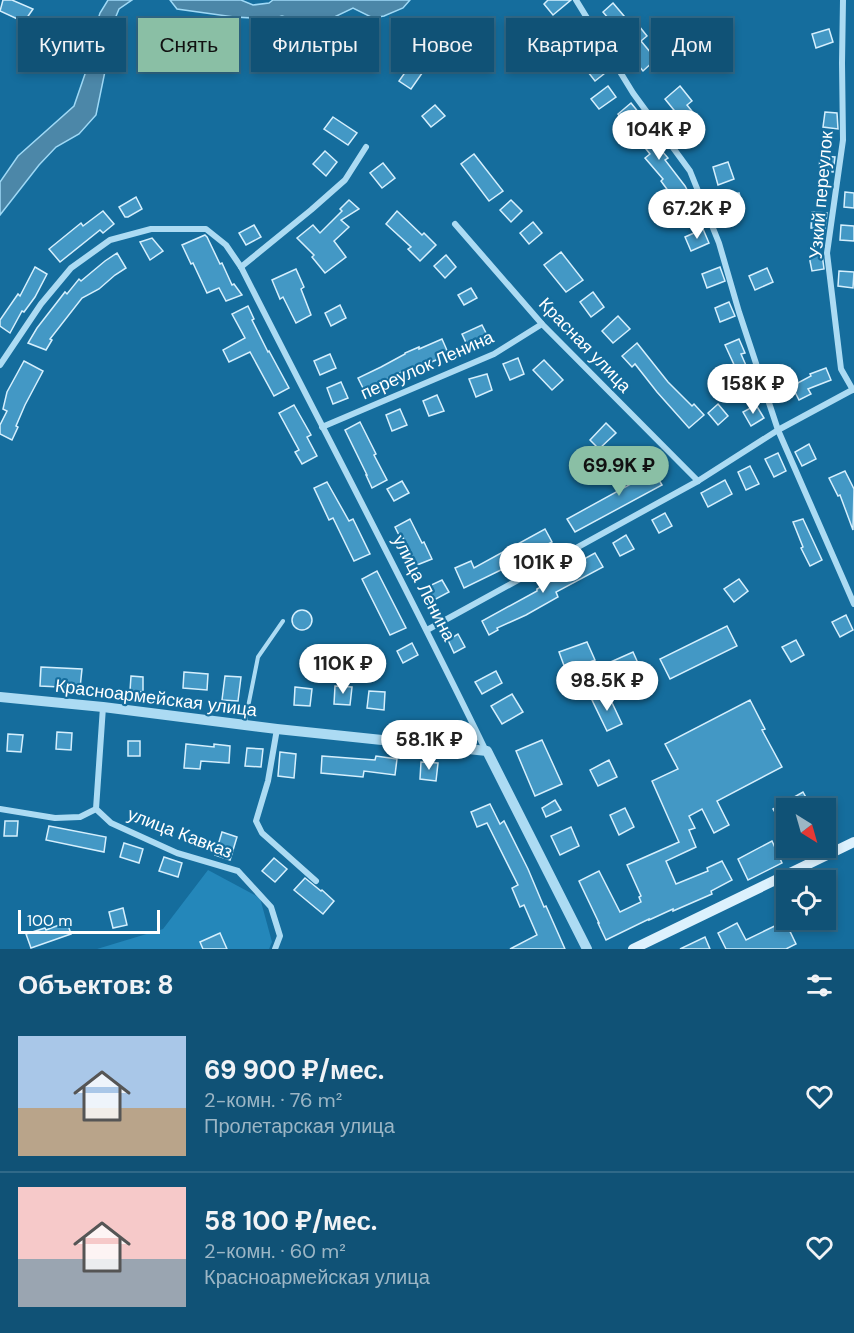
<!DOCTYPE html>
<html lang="ru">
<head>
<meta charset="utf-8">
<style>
	:root { --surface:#105276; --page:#19587b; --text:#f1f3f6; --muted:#9cb6c5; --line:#306988; --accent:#8abfa5 }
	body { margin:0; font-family:"DM Sans",sans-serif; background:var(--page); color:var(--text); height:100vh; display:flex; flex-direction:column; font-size:22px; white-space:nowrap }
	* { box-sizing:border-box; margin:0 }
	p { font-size:20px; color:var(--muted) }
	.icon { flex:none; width:33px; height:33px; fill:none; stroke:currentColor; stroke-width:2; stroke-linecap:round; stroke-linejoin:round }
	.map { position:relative; height:949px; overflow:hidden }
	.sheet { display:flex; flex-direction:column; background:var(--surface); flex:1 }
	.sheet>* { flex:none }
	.hud { position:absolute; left:18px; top:18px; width:819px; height:54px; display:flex; gap:12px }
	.needle { width:39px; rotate:143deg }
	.tools { position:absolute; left:776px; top:798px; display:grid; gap:12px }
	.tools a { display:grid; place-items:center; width:60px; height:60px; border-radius:0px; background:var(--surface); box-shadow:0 3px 9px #0003,0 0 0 2px var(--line); font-size:30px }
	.scale { position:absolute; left:18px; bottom:15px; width:142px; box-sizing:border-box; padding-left:6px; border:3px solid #fff; border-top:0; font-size:16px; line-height:21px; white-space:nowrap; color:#fff; -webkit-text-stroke:4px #156d9d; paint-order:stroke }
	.price { position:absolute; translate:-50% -51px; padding:0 14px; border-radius:21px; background:#fff; color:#222; font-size:20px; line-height:39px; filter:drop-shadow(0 2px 3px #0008) }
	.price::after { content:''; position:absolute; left:50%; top:36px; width:18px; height:14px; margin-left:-9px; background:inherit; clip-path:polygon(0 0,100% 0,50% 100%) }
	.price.selected { background:var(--accent); color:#111 }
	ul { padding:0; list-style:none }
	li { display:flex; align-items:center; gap:18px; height:150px; padding:0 18px }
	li+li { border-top:2px solid var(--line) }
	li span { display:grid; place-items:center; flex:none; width:168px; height:120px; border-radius:0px; color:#555 }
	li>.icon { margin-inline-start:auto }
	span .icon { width:72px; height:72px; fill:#fffc; stroke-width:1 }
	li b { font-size:26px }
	h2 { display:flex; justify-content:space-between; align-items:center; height:72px; padding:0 18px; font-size:26px }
	.chip { padding:0 21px; border-radius:0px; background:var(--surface); box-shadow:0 3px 9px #0003,0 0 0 2px var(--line); font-size:21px; line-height:54px }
	.chip.selected { background:var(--accent); color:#111 }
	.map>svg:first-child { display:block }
</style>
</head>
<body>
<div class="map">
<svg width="854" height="949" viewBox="0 0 854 949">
	<rect width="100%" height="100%" fill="#156d9d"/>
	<!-- green -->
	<polygon fill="#2487ba" points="208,870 260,898 272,942 269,949 97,949 163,929"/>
	<!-- water -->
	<g fill="#4c87a8" stroke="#9fd9f6" stroke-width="1.5">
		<polygon points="108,0 132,0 119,9 112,26 109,52 96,115 79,134 56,147 39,165 0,215 0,182 18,156 74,106 85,74 87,54 100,13"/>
		<polygon points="170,0 241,0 253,5 269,3 273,0 410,0 403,8 384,16 373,18 353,8 324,22 307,23 282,16 271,19 234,17 177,9"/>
	</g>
	<!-- building -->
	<g fill="#4398c5" stroke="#d5effd" stroke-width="1.5">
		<polygon points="3,0 12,0 33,9 24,22 0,11"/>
		<polygon points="548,0 571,0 553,15 544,4"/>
		<polygon points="613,3 624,16 614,25 603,12"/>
		<polygon points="571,18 580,29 578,31 609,70 595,81 570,49 573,47 558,29"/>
		<polygon points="639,26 647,36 641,41 656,59 643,71 634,60 636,58 622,39"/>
		<polygon points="829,29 833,42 816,48 812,34"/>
		<polygon points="413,61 425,69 411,89 399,81"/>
		<polygon points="608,86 616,97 599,109 591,99"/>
		<polygon points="680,86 692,101 687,105 704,126 691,136 680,122 682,120 665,99"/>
		<polygon points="631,103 656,134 651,138 668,158 665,160 685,186 699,212 684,220 676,204 677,203 661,181 663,179 645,158 650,154 618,114"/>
		<polygon points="435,105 445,116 431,127 422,116"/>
		<polygon points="825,112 837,113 838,129 823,127"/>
		<polygon points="333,117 357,133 348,145 324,129"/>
		<polygon points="325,151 337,162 326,176 313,164"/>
		<polygon points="474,154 503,191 489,201 461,164"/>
		<polygon points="820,156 835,157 833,172 819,171"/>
		<polygon points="728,162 734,179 718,185 713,167"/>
		<polygon points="383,163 395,178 382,188 370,173"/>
		<polygon points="845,192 854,193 854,208 844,207"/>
		<polygon points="739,193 744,210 729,215 723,198"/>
		<polygon points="136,197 142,209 128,217 125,217 119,207"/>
		<polygon points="349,200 359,209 341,220 349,227 334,241 346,257 325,273 312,257 314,255 297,238 313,225 320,233 342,211 340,209"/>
		<polygon points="511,200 522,211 511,222 500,210"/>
		<polygon points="103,211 114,224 103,233 100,230 60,262 49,249 81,223 83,226"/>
		<polygon points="397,211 422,235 424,233 436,245 420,261 408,249 411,247 386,224"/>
		<polygon points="812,212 827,213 825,229 811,228"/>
		<polygon points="533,222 542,233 529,244 520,233"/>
		<polygon points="254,225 261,237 246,245 239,233"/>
		<polygon points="841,225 854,226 854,241 840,240"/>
		<polygon points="703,229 709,243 691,251 685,237"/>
		<polygon points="205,235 207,237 220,264 222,263 232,285 234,284 242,295 226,301 219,288 207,293 193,263 191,264 182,245"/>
		<polygon points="152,238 163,251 150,260 140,242"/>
		<polygon points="561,252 583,280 566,292 544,265"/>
		<polygon points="117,253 126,268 115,275 99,289 82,298 50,339 52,340 46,350 28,343 37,328 65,292 67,294 79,279 81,281 105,261"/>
		<polygon points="822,254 824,269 812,271 809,256"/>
		<polygon points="446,255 456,267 445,278 434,266"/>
		<polygon points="35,267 47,274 35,297 24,312 22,311 10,333 0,326 0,320 18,294 20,296"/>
		<polygon points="720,267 725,281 707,288 702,274"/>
		<polygon points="767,268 773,282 755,290 749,276"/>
		<polygon points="296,269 304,287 301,289 311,315 296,323 283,297 280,299 272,280"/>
		<polygon points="839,271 854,272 853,288 838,286"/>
		<polygon points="471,288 477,298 464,305 458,295"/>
		<polygon points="593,292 604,307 591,317 580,302"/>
		<polygon points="729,302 735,316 720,322 715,308"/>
		<polygon points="340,305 346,318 331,326 325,313"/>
		<polygon points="248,306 254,319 252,320 268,352 269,351 289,388 274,396 250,352 229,362 223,350 245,338 232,314"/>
		<polygon points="618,316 630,329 613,343 602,331"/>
		<polygon points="482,325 488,337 468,347 462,334"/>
		<polygon points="442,339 449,355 413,369 412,367 364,390 358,378 381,367 405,354 405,353 419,347 419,349"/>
		<polygon points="739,339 745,353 741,354 752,379 738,385 732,371 736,369 725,345"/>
		<polygon points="637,343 668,382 692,406 694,404 704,415 689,428 657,392 635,364 632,367 622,356"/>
		<polygon points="330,354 336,368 320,375 314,361"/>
		<polygon points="518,358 524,374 510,380 503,364"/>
		<polygon points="544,360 563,380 552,390 533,370"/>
		<polygon points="24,361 43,371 25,405 16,426 18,427 12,440 0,434 0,425 7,411 3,409 7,392"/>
		<polygon points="826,368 831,380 808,389 811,394 799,400 792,386 811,376 810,374"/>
		<polygon points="487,374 492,390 476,397 469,379"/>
		<polygon points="341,382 348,398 333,404 327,388"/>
		<polygon points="437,395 444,411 429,416 423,401"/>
		<polygon points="718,404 728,416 718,425 708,413"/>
		<polygon points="294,405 311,435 307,437 317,456 302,464 295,452 299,450 279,413"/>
		<polygon points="756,405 764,418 751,426 743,412"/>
		<polygon points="400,409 407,425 392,431 386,415"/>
		<polygon points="360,422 376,454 374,455 387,480 372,488 366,475 367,475 345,430"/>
		<polygon points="606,423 616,433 599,449 590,440"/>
		<polygon points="809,444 816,459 802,466 795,452"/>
		<polygon points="778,453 786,471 774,477 765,459"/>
		<polygon points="645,456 662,485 575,532 567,519 640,479 632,463"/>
		<polygon points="750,466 759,484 746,490 738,472"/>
		<polygon points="845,471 854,489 853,530 840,495 838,496 829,478"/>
		<polygon points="725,480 732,494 708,507 701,493"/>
		<polygon points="402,481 409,493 394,501 387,489"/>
		<polygon points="327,482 349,521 353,519 370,554 354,561 333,518 329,520 314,488"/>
		<polygon points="665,513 672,526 659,533 652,520"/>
		<polygon points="410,519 422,543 424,542 432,559 417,565 403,538 401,539 395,527"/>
		<polygon points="803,519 822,560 810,566 801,548 803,547 793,522"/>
		<polygon points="545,529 552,542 537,550 536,548 504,567 505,568 464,588 455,568 471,561 474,568"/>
		<polygon points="626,535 634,549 620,556 613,543"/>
		<polygon points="595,553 603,567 556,592 558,597 526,615 497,628 498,630 489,635 482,621 537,591 537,589 562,575 560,572"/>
		<polygon points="377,571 406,628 390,635 362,579"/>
		<polygon points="739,579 748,591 734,602 724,589"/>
		<polygon points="442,580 449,592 434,600 427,587"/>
		<circle cx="302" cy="620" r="10"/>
		<polygon points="846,615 853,630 840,637 832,622"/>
		<polygon points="727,626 737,646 670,679 660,659"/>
		<polygon points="458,634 465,647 454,653 448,640"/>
		<polygon points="796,640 804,655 791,662 782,647"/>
		<polygon points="587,642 595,660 566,671 559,652"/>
		<polygon points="412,643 418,655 403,663 397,651"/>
		<polygon points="633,652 642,672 613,685 604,665"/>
		<polygon points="41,667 82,669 80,688 40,686"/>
		<polygon points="496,671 502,683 482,694 475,682"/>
		<polygon points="184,672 208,674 207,690 183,688"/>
		<polygon points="131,676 143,677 143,692 130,691"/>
		<polygon points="225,676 241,677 238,701 222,700"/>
		<polygon points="335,686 352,687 350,705 334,704"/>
		<polygon points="295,687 312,689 310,706 294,705"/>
		<polygon points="369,691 385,692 384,710 367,708"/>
		<polygon points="607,692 622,724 607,731 592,700"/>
		<polygon points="512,694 523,712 502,724 491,706"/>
		<polygon points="750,700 765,729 762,730 782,767 717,801 729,825 714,833 702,809 689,816 695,828 689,830 696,847 666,861 676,884 708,871 707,868 722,861 732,880 711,891 712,894 673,911 673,909 649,920 649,919 606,940 598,923 599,923 579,881 599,871 620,912 641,902 639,897 641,896 627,865 679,842 652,781 678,769 665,744"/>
		<polygon points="57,732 72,733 71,750 56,749"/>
		<polygon points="8,734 23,735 21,752 7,751"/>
		<polygon points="542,740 562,784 535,796 516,751"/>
		<rect x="128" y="741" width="12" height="15"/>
		<polygon points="186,744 214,747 214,744 230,746 229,763 201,761 200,769 184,768"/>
		<polygon points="247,748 263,749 261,767 245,766"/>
		<polygon points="280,752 296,754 294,778 278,776"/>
		<polygon points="322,756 375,760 376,756 397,759 395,775 364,771 363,777 321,773"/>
		<polygon points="609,760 617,777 598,786 590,770"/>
		<polygon points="421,762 438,763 436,781 420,779"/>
		<polygon points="803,792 812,808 786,808 786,830 773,809"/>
		<polygon points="555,800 561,810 546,817 542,808"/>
		<polygon points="490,804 500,824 504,821 528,869 544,907 546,906 565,949 510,949 537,935 524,905 520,907 512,888 518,885 487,823 477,827 471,812"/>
		<polygon points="625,808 634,827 619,835 610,815"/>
		<polygon points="5,821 18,821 17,836 4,836"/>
		<polygon points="49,826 106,837 104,852 46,840"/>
		<polygon points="571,827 579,846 560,855 551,836"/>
		<polygon points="222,832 237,837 230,860 215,855"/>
		<polygon points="772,841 782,863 748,880 738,859"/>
		<polygon points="124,843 143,849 139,863 120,857"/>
		<polygon points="164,857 182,863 178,877 159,871"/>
		<polygon points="274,858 287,869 275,882 262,871"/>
		<polygon points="825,871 836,894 825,899"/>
		<polygon points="305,878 321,891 322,890 334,901 323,914 294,890"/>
		<polygon points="123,908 127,925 113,928 109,912"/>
		<polygon points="785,921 796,944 786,949 726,949 718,933 737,923 746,940"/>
		<polygon points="67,922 71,934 31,948 26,934 45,928 46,930"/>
		<polygon points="220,933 227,949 203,949 200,942"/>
		<polygon points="705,937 710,949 680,949"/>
	</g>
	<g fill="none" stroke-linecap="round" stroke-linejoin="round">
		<!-- service -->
		<polyline stroke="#acdbf3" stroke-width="4" points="245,722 258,657 283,621"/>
		<!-- minor -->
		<g stroke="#acdbf3" stroke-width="6">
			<polyline points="576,0 633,93 690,171 719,243 739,312 778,430 854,604"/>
			<polyline points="843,0 842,63 843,140 827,253 841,369 853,390"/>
			<polyline points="455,224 542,324 698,481"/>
			<polyline points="241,267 311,210 345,180 366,147"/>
			<path d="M0 365 41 304 71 268 110 240 151 229H206L226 245 241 267C323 429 407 588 486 751"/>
			<polyline points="322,427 494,354 542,324"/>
			<polyline points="427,630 698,481 778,430 854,389"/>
			<polyline points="277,729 268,781 256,821 262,833 316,881"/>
			<polyline points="0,809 55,818 80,817 96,809 103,707"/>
			<polyline points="96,809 111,823 177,853 238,871 271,907 280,936 275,949"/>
		</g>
		<!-- tertiary -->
		<polyline stroke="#acdbf3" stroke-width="10" points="0,697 103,707 277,729 487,751 587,949"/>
		<!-- secondary -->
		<polyline stroke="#dcf1fd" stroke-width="10" points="633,949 854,842"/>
	</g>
	<g text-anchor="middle" stroke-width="4.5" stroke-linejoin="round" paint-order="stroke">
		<!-- street labels -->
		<g font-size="18" fill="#fff" stroke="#156d9d">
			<text transform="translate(821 195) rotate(-85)" y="6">Узкий переулок</text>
			<text transform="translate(585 345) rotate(46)" y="6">Красная улица</text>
			<text transform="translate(427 365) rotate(-24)" y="6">переулок Ленина</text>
			<text transform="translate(424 588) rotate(63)" y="6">улица Ленина</text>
			<text transform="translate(156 698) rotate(7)" y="6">Красноармейская улица</text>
			<text transform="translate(180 833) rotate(21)" y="6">улица Кавказ</text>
		</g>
	</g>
</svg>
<div class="tools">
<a><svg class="needle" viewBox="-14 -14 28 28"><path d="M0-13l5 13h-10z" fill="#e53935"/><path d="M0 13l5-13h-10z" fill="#9cb6c5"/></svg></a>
<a><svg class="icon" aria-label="locate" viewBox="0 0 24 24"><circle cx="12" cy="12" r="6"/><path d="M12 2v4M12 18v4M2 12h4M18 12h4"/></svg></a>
</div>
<div class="scale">100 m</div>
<b class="price" style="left:659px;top:161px">104K ₽</b>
<b class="price" style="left:697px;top:240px">67.2K ₽</b>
<b class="price" style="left:753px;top:415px">158K ₽</b>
<b class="price selected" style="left:619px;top:497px">69.9K ₽</b>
<b class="price" style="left:543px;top:594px">101K ₽</b>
<b class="price" style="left:343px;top:695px">110K ₽</b>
<b class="price" style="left:607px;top:712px">98.5K ₽</b>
<b class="price" style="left:429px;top:771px">58.1K ₽</b>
<div class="hud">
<a class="chip">Купить</a>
<a class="chip selected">Снять</a>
<a class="chip">Фильтры</a>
<a class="chip">Новое</a>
<a class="chip">Квартира</a>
<a class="chip">Дом</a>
</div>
</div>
<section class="sheet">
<h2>Объектов: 8<svg class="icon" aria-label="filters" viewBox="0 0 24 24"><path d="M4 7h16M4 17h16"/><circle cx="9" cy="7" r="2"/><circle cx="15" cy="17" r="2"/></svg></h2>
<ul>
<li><span style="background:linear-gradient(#a9c7e8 60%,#b9a48a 0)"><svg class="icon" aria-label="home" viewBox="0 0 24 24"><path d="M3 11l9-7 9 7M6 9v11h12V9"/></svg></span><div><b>69 900 ₽/мес.</b><p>2-комн. · 76 m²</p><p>Пролетарская улица</p></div><svg class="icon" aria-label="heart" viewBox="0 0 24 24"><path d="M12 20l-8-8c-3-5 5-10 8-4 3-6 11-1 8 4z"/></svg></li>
<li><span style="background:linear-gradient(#f6c9c9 60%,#9aa5b1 0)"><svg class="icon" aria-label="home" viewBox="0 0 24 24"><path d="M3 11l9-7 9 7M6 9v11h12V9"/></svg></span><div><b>58 100 ₽/мес.</b><p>2-комн. · 60 m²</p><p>Красноармейская улица</p></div><svg class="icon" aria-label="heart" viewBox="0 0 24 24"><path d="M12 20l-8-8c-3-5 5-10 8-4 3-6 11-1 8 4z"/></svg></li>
</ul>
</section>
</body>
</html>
